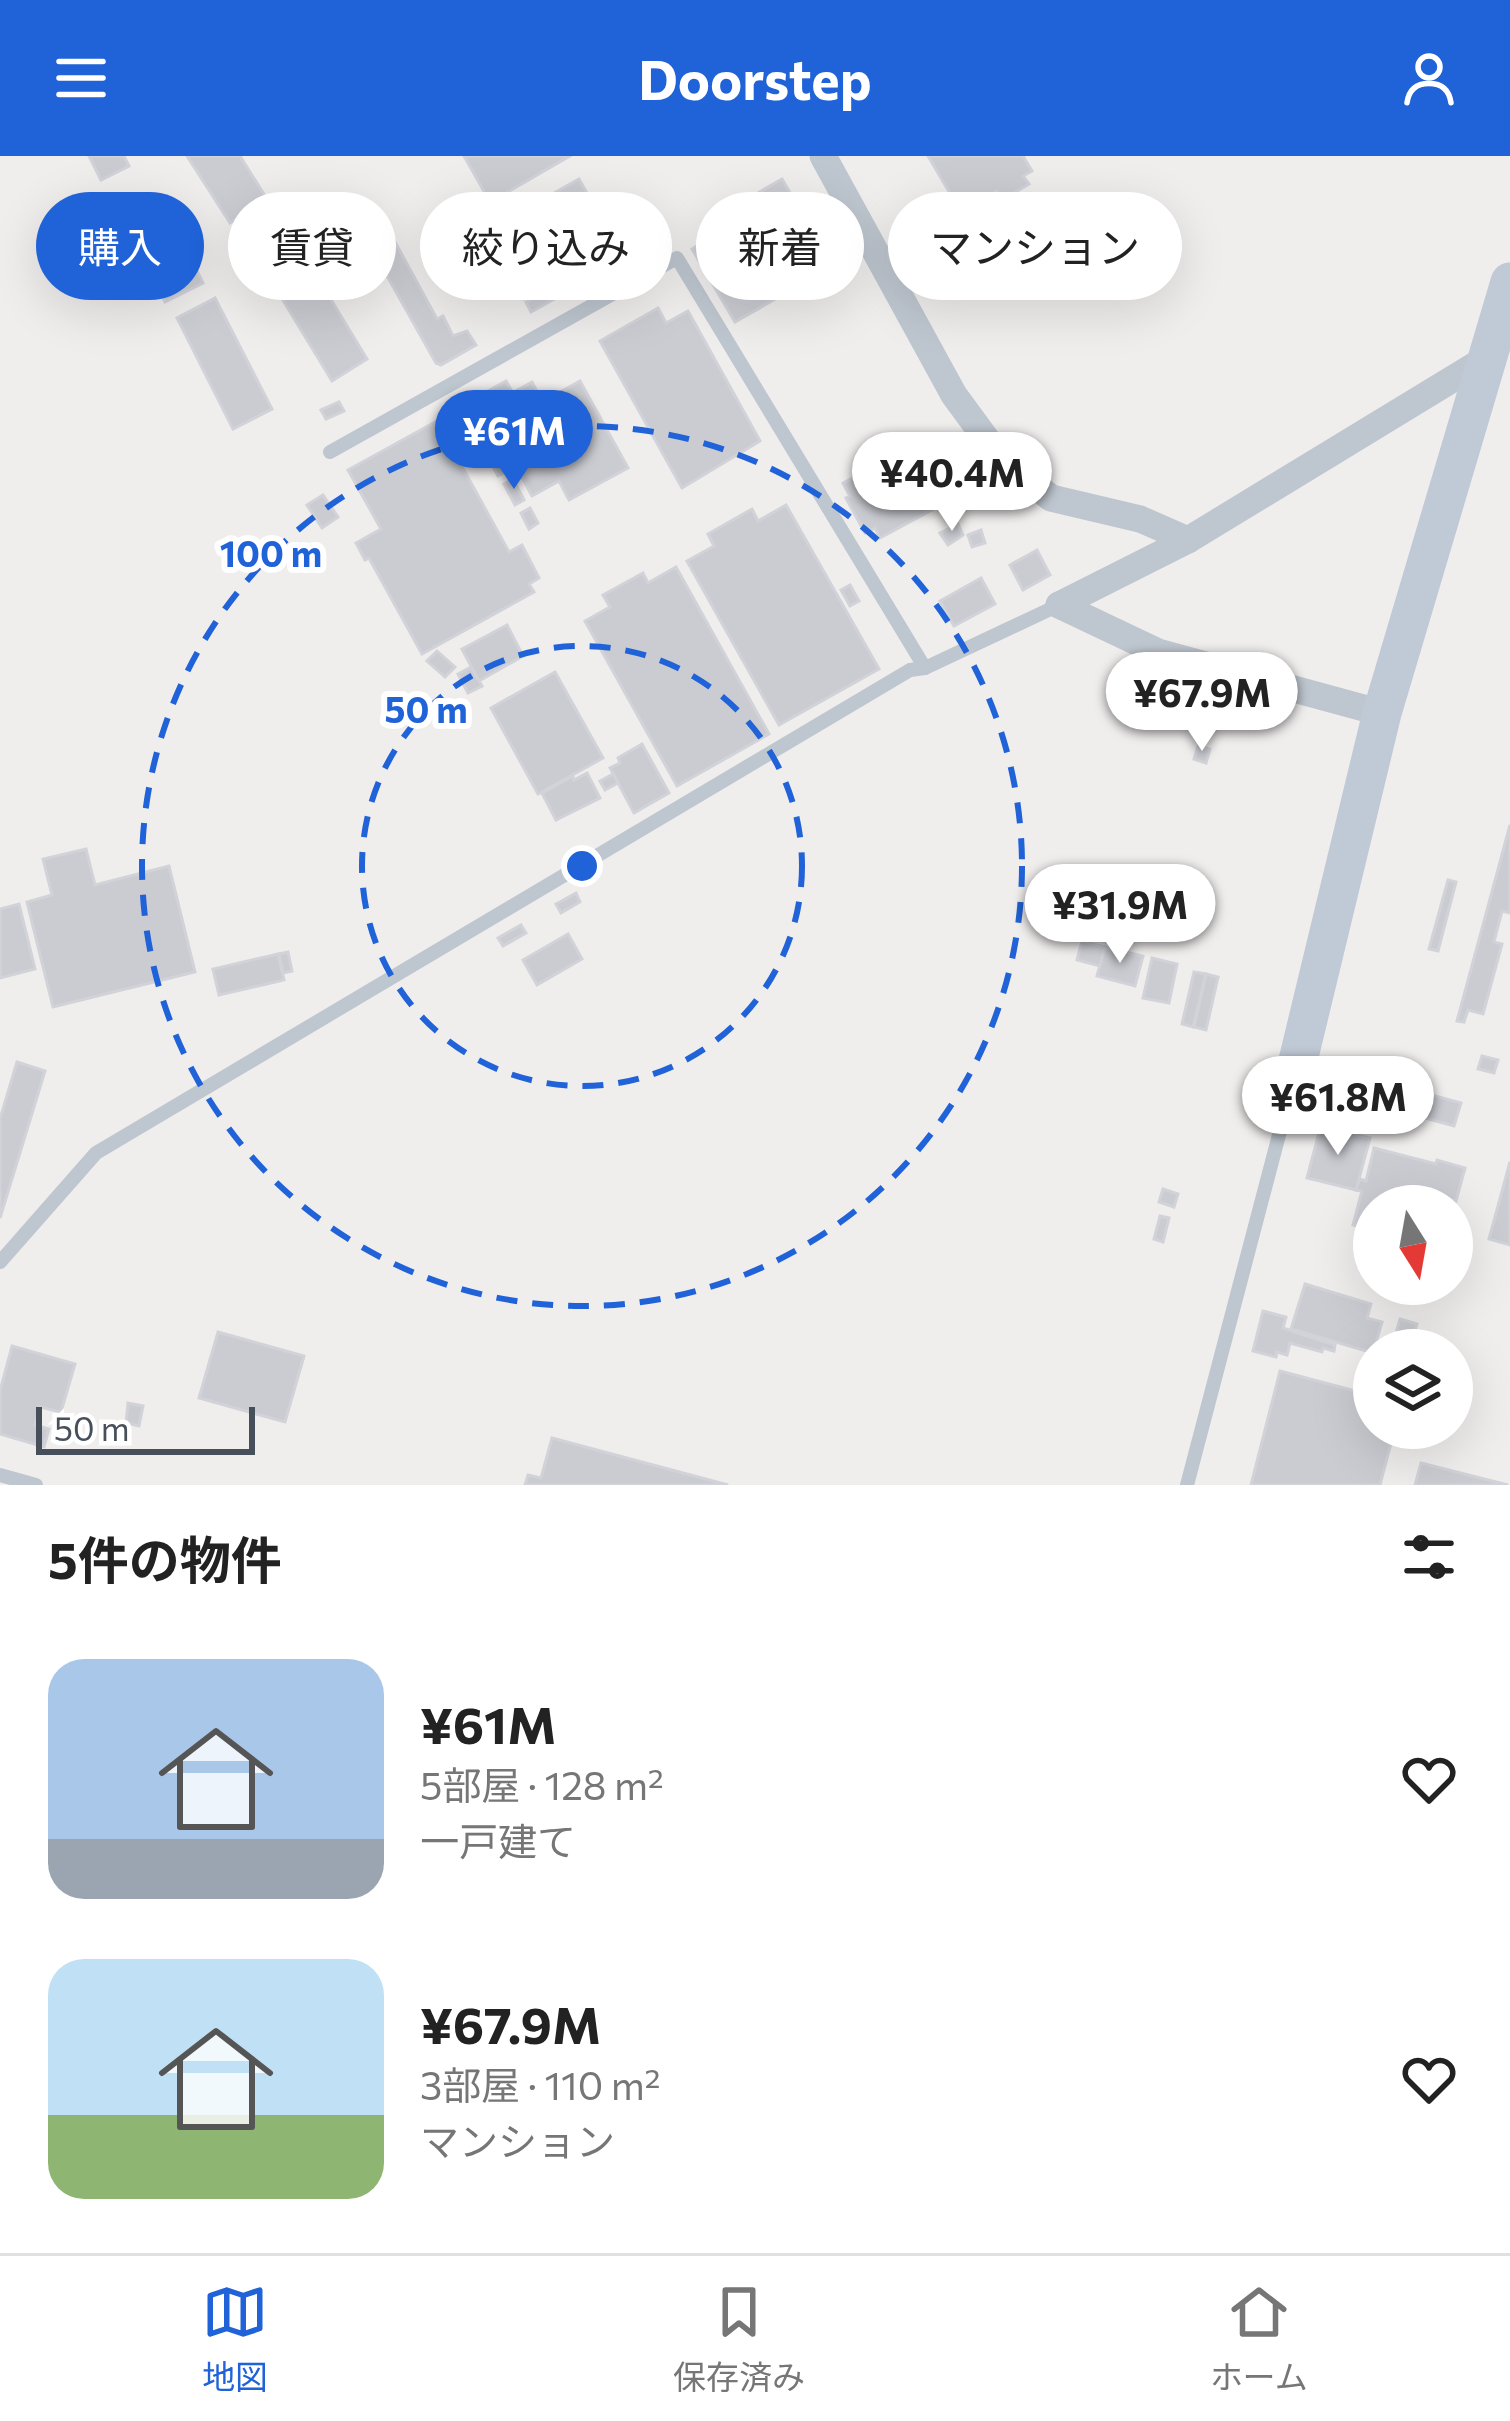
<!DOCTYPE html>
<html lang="ja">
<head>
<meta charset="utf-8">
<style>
	:root { --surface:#fff; --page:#f2f2f2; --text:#222; --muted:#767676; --line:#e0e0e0; --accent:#2062d7 }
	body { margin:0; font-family:Commissioner,"Noto Sans JP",sans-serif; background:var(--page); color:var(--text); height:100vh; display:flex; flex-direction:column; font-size:45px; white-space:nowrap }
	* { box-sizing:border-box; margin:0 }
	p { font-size:39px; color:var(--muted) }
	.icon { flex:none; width:66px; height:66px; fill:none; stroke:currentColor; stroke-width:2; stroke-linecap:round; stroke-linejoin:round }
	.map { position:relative; height:1329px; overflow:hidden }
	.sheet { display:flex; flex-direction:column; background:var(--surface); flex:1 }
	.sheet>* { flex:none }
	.top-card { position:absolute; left:36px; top:36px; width:1440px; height:108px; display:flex; gap:24px }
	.needle { width:78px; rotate:169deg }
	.fabs { position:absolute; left:1353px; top:1029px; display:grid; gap:24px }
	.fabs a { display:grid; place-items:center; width:120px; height:120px; border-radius:50%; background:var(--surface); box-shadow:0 12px 48px #0002; font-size:60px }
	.scale { position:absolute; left:36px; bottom:30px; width:219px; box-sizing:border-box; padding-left:12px; border:6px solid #464f5a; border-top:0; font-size:33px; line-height:42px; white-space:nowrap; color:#464f5a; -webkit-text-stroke:9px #fff; paint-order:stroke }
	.price { position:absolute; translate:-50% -102px; padding:0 27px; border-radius:42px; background:#fff; color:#222; font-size:39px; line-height:78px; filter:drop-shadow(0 3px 6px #0008) }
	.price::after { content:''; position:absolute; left:50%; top:72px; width:36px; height:27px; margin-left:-18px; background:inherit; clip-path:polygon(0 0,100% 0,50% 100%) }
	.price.current { background:var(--accent); color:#fff }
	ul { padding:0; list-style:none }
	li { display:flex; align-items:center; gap:36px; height:300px; padding:0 48px }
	li span { display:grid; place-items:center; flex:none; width:336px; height:240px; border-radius:36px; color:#555 }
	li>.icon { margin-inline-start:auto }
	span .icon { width:144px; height:144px; fill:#fffc; stroke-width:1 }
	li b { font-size:51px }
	h2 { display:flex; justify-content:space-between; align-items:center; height:144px; padding:0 48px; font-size:51px }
	.pill { padding:0 42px; border-radius:54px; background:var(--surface); box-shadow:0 12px 48px #0002; font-size:42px; line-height:108px }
	.pill.current { background:var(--accent); color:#fff }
	header { display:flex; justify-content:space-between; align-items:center; height:156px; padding:0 48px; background:var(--accent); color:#fff; font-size:54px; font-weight:700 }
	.tabs { display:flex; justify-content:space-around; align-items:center; height:168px; border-top:3px solid var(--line); background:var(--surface); font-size:33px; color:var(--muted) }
	.tabs a { display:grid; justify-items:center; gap:6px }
	.tabs .current { color:var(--accent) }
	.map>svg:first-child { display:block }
</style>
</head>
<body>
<header><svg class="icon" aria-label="menu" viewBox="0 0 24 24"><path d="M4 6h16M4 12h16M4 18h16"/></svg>Doorstep<svg class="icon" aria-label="person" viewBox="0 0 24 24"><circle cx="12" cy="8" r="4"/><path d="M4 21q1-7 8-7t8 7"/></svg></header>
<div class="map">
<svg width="1510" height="1329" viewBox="0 0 1510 1329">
	<rect width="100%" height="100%" fill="#f0eded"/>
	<!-- building -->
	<g fill="#caccd2" stroke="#d1d3d9" stroke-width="3">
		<polygon points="89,0 124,0 129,10 101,24"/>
		<polygon points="187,0 240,0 267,43 230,67"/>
		<polygon points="464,0 570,0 490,46"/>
		<polygon points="928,0 1023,0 1032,15 1023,20 1029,28 1002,44 997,35 961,56"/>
		<polygon points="579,23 610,78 514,134 483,77"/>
		<polygon points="782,23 796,47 787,52 778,37 749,54 744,45"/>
		<polygon points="268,49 278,66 247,85 238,71"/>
		<polygon points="794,50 827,109 810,118 812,122 735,166 692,93 710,82 706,75 727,63 731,69 751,59 759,70"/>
		<polygon points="376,51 437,163 443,160 453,180 467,175 476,189 441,209 436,207 355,63"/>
		<polygon points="291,78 302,96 267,118 256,100"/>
		<polygon points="184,88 203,127 165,146 146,106"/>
		<polygon points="302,96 367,203 332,225 267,118"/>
		<polygon points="565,106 570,117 524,143 518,132"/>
		<polygon points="564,125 569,135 531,156 526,146"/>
		<polygon points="215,142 272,253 233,273 177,162"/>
		<polygon points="658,152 666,167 688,155 760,285 682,332 600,185"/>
		<polygon points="506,225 524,256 580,225 628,312 569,344 559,325 532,340 516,310 498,320 459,251"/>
		<polygon points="532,226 542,245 524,254 514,236"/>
		<polygon points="339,246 344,255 326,263 321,254"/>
		<polygon points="437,265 509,396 522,389 539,422 529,428 534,436 422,498 369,402 365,404 356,387 381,373 348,314"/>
		<polygon points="925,283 950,330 946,332 952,343 880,382 875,372 865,377 846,342 850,340 843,327"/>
		<polygon points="513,323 524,344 515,349 504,328"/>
		<polygon points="323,339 338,361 322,372 307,349"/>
		<polygon points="786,349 879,513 779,569 687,405 714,390 708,378 752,353 758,365"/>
		<polygon points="530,352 538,367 529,373 521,357"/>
		<polygon points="958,368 963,379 948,389 940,377"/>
		<polygon points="981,374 985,387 972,391 968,379"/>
		<polygon points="1037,394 1050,419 1023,434 1010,409"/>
		<polygon points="676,411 769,578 677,630 585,465 610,451 603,439 643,417 648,427"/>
		<polygon points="981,422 995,448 954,470 940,445"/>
		<polygon points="850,429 859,445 850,450 841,434"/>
		<polygon points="507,469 523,500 479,525 462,493"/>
		<polygon points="437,495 455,511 445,521 427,505"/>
		<polygon points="471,511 482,530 468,537 458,518"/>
		<polygon points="555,516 603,602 538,638 491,552"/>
		<polygon points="642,588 669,637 634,657 610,612 620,607 618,602"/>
		<polygon points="1198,590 1210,593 1206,607 1194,603"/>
		<polygon points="587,617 600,642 556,664 542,637 573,620 574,624"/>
		<polygon points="613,618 618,627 605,634 600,625"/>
		<polygon points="1510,669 1510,757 1502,755 1494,786 1502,788 1483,858 1468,854 1464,866 1457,865"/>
		<polygon points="86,693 95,729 169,710 195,816 53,851 27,746 52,739 43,703"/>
		<polygon points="1165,724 1191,730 1186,751 1160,746"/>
		<polygon points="1448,724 1456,726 1438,795 1429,793"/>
		<polygon points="576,737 580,746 561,757 556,748"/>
		<polygon points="19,748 35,813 0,822 0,753"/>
		<polygon points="521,769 526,777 503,790 498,782"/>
		<polygon points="568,778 582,803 537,829 523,804"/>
		<polygon points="1082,785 1105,791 1100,810 1077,804"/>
		<polygon points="1105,791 1143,800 1135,830 1097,820"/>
		<polygon points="288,796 292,815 283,817 279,798"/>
		<polygon points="278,798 284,824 219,839 213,813"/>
		<polygon points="1152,802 1177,808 1169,847 1143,842"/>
		<polygon points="1194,816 1206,818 1193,871 1182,868"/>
		<polygon points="1206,818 1218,821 1206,874 1194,871"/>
		<polygon points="1482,900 1498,904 1494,917 1478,913"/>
		<polygon points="17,906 45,915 0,1062 0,963"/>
		<polygon points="1428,938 1461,947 1454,970 1421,961"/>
		<polygon points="1321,969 1370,982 1356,1034 1307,1022"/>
		<polygon points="1374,992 1436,1008 1437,1004 1465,1012 1456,1045 1446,1042 1444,1050 1374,1050 1374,1075 1353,1069 1362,1035 1356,1034 1360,1023 1366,1025"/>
		<polygon points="1510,1006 1510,1089 1489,1083"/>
		<polygon points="1163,1033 1178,1038 1174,1051 1159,1046"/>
		<polygon points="1160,1060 1169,1062 1163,1086 1154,1083"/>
		<polygon points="1305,1128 1371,1148 1367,1162 1382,1166 1373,1197 1291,1173"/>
		<polygon points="1263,1155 1286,1161 1283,1172 1335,1189 1334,1195 1323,1192 1322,1196 1290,1187 1287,1199 1277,1196 1276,1201 1253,1195"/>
		<polygon points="1400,1163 1417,1168 1415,1175 1419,1176 1414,1194 1401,1194 1405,1180 1396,1177"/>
		<polygon points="218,1176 304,1200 285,1266 199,1242"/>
		<polygon points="12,1190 75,1208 61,1256 40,1251 35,1269 49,1273 44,1291 0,1278 0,1235"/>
		<polygon points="1280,1215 1374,1240 1374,1272 1395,1272 1380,1329 1251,1329"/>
		<polygon points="128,1247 143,1250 139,1270 126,1267"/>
		<polygon points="552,1282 728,1329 525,1329 528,1319 541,1322"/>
		<polygon points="1421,1307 1508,1329 1415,1329"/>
	</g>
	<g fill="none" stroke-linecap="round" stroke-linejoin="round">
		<!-- lane -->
		<g stroke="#bec6cf" stroke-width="14">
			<polyline points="330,296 677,102 925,512"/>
			<polyline points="0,1106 96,997 910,514 925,512 1059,449"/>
			<polyline points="0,1319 36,1329"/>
			<polyline points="1187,1329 1295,918"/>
		</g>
		<!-- street -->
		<g stroke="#bec6cf" stroke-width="27">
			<polyline points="823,0 954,239 1001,303 1051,342 1140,363 1188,384"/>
			<polyline points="1059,449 1188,384 1487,202"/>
			<polyline points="1059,449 1158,496 1382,557"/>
		</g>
		<!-- secondary -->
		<polyline stroke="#c0c9d6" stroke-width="39" points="1296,913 1382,557 1510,126"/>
	</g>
	<!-- distance rings -->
	<g fill="none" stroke="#2062d7" stroke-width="6" stroke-dasharray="21 15">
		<circle cx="582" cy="710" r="220"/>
		<circle cx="582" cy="710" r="440"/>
	</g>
	<circle cx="582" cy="710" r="18" fill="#2062d7" stroke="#fff" stroke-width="6"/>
	<g font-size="36" text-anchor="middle" font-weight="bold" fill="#2062d7" stroke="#fff" stroke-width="12" stroke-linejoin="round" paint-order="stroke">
		<text x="271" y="411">100 m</text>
		<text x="426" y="567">50 m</text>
	</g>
</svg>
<div class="fabs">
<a><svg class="needle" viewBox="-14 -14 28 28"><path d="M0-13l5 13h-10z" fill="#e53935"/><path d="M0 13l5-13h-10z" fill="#767676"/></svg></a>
<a><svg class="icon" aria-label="layers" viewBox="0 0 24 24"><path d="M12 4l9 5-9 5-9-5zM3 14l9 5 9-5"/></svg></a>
</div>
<div class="scale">50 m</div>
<b class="price current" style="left:514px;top:336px">¥61M</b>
<b class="price" style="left:952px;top:378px">¥40.4M</b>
<b class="price" style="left:1202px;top:598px">¥67.9M</b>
<b class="price" style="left:1120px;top:810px">¥31.9M</b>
<b class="price" style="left:1338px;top:1002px">¥61.8M</b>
<div class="top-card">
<a class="pill current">購入</a>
<a class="pill">賃貸</a>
<a class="pill">絞り込み</a>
<a class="pill">新着</a>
<a class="pill">マンション</a>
</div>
</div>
<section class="sheet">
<h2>5件の物件<svg class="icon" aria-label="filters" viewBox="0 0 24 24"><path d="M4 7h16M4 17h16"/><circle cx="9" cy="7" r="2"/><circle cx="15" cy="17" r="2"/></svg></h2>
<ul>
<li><span style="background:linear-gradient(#a9c7e8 75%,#9aa5b1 0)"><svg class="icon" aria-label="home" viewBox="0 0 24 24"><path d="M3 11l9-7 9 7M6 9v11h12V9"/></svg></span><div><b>¥61M</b><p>5部屋 · 128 m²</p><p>一戸建て</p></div><svg class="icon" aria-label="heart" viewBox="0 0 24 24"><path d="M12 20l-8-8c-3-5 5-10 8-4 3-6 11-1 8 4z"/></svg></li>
<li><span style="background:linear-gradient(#bfe0f5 65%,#8fb573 0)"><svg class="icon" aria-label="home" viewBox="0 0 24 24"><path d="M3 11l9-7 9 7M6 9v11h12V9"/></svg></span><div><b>¥67.9M</b><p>3部屋 · 110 m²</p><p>マンション</p></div><svg class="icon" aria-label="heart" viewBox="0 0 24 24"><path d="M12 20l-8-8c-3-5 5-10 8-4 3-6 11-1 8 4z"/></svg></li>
</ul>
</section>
<nav class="tabs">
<a class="current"><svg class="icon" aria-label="map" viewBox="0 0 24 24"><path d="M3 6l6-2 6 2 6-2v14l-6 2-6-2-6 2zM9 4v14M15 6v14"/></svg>地図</a>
<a><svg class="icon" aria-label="saved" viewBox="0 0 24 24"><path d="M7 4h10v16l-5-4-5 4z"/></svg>保存済み</a>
<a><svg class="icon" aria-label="home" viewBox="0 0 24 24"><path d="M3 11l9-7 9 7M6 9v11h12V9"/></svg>ホーム</a>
</nav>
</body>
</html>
